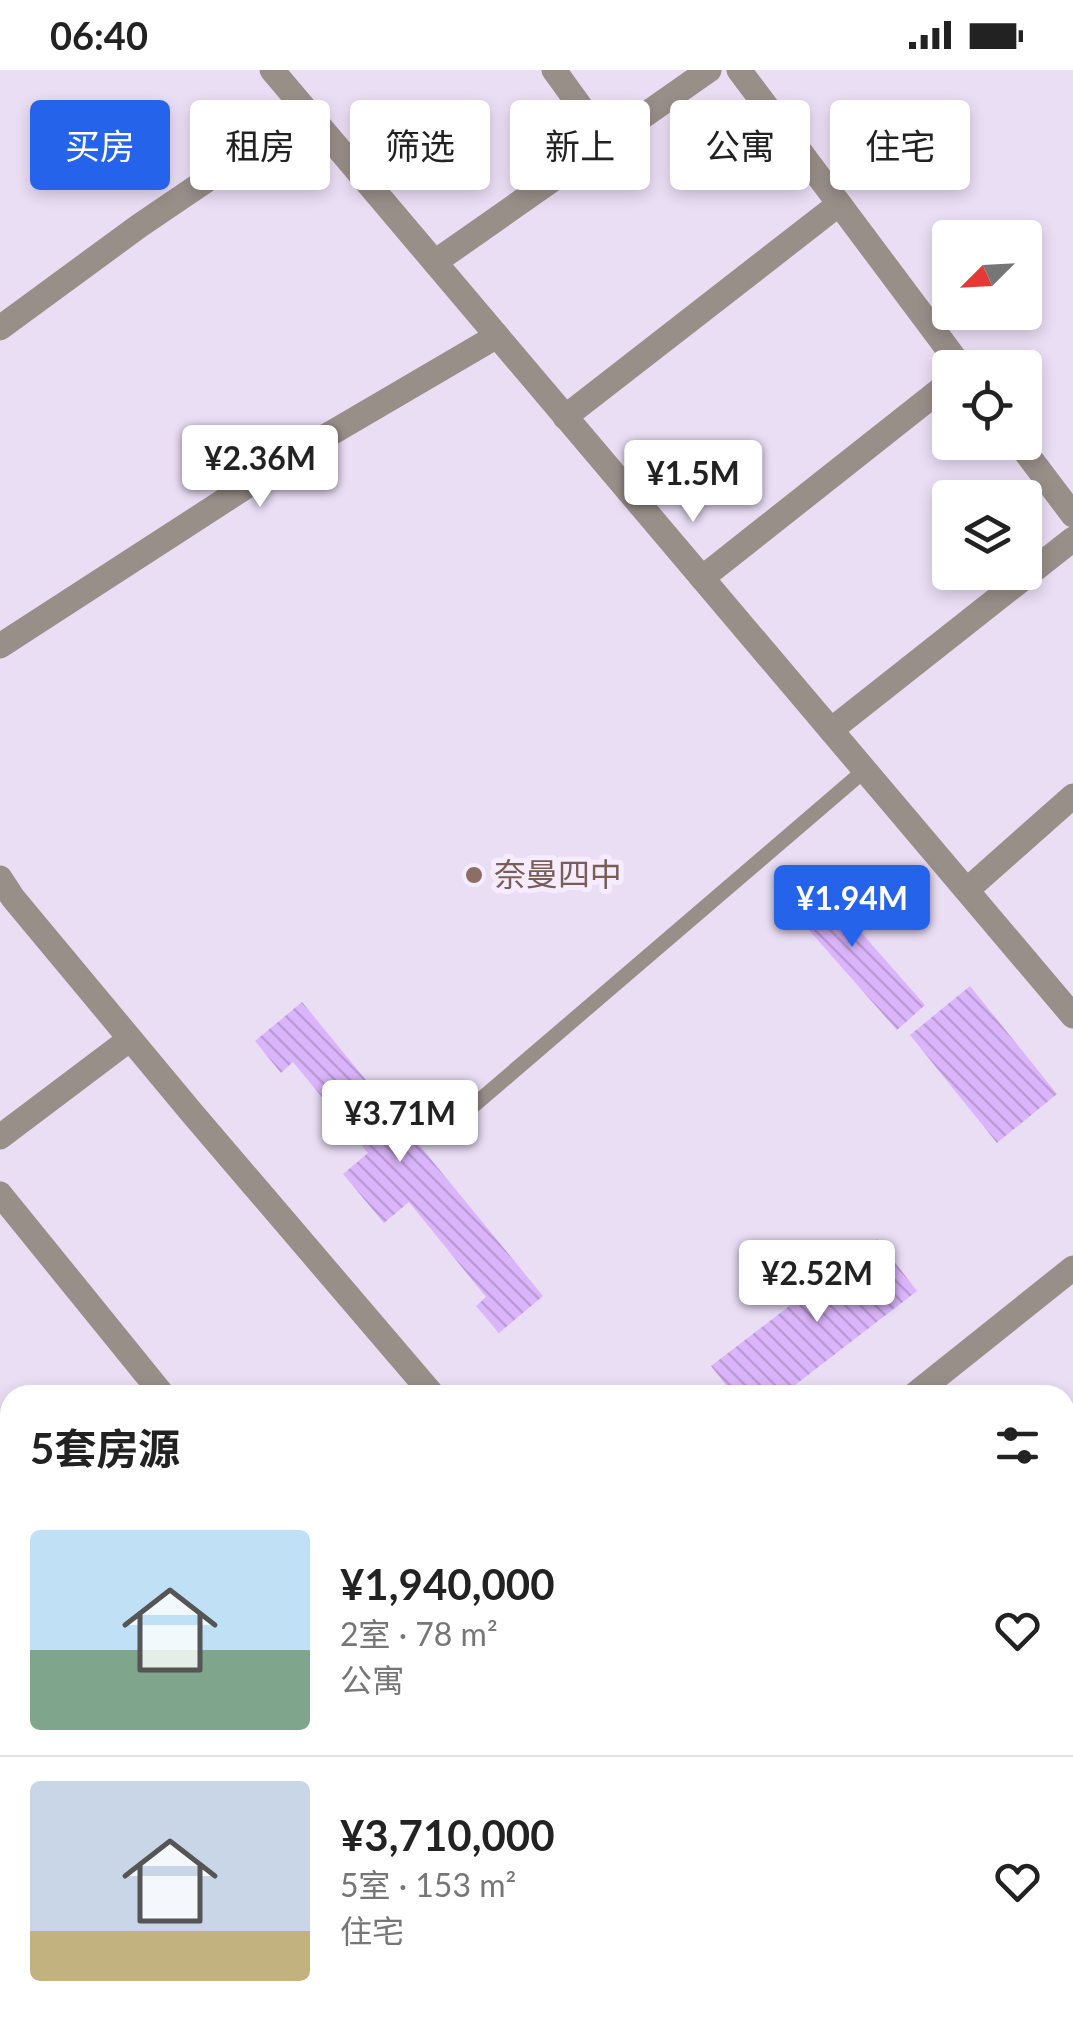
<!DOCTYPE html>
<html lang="zh">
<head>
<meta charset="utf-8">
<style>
	:root { --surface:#fff; --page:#f2f2f2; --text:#222; --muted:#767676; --line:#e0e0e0; --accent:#2563eb }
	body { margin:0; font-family:Lato,"Noto Sans SC",sans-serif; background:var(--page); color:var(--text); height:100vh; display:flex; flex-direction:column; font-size:38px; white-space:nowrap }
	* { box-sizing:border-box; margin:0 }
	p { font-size:32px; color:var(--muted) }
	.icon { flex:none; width:55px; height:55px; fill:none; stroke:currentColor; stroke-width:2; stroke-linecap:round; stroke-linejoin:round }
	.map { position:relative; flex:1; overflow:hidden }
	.drawer { position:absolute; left:0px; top:1315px; width:1075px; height:640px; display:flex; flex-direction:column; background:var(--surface); border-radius:30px 30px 0 0; box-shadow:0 5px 15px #0003 }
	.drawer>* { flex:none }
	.top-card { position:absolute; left:30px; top:30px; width:1015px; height:90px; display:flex; gap:20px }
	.needle { width:65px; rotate:246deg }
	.tools { position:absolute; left:932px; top:150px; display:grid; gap:20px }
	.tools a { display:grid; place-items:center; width:110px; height:110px; border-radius:10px; background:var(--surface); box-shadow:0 5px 15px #0003; font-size:50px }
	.price { position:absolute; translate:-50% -85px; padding:0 22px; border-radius:10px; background:#fff; color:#222; font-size:32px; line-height:65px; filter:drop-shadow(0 2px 5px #0008) }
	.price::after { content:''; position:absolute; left:50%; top:60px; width:30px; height:22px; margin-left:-15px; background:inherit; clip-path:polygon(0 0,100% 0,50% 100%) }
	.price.active { background:var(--accent); color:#fff }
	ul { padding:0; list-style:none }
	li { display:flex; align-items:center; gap:30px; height:250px; padding:0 30px }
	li+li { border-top:2px solid var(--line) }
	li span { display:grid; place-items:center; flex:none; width:280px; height:200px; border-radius:10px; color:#555 }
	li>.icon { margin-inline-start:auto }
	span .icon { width:120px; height:120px; fill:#fffc; stroke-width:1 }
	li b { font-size:42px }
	h2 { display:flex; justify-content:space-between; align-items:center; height:120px; padding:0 30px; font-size:42px }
	.tag { padding:0 35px; border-radius:10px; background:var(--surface); box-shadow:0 5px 15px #0003; font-size:35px; line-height:90px }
	.tag.active { background:var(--accent); color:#fff }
	.status { display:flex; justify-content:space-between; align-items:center; height:70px; padding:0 50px; background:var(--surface); direction:ltr }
	.status svg { height:28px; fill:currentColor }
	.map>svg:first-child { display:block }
</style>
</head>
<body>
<div class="status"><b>06:40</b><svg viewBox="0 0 49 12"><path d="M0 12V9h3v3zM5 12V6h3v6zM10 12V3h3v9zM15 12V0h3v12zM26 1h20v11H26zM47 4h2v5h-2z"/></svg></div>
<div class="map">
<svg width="1073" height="1955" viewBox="0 0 1073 1955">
	<defs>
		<pattern id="building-back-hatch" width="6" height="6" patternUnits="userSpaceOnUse" patternTransform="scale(2.5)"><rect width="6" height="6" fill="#dbb5fb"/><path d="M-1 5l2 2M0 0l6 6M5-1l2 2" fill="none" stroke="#bb9bd7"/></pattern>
	</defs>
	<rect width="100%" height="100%" fill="#eadef5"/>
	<!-- building -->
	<g fill="url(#building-back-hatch)">
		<polygon points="806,800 925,935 897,960 778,825"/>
		<polygon points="970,916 1057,1024 997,1073 910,965"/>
		<polygon points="302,932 543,1226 499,1263 476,1236 486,1227 409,1132 384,1153 343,1104 368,1083 293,992 281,1003 255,971"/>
		<polygon points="877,1169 917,1221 782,1325 734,1325 711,1296"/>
	</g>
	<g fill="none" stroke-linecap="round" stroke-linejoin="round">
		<!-- service -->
		<polyline stroke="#998f89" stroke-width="15" points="473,1036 865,700"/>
		<!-- minor -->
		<g stroke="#998f89" stroke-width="25">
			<polyline points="272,0 1073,946"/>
			<polyline points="554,0 606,72"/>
			<polyline points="739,0 962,298"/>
			<polyline points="435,192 709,0"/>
			<polyline points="0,258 139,156 307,42"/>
			<polyline points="565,347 839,134"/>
			<polyline points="1018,372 1073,445"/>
			<polyline points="702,508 950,312"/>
			<polyline points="0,576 304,379 497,266"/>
			<polyline points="831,660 1073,469"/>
			<polyline points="0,808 13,828 192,1043 433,1325"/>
			<polyline points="967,820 1073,726"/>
			<polyline points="0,1067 130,969"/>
			<polyline points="0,1124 163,1325"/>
			<polyline points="0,1648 10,1661"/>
			<polyline points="0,1718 10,1710"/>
			<polyline points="1065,1760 1067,1771 1065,1781"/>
			<polyline points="436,1945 443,1955"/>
			<polyline points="678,1945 686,1955"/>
			<polyline points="881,1955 894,1945"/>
		</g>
		<!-- tertiary -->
		<g stroke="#998f89" stroke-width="25">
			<polyline points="914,1325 1073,1198"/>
			<polyline points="117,1955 130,1945"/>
		</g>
	</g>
	<!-- markers -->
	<circle fill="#8d6e63" stroke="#f6ecff" stroke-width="4" cx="474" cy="805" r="10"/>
	<g text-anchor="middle" stroke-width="10" stroke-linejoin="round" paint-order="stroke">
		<!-- education labels -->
		<g font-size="32" fill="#785e54" stroke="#f6ecff" text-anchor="start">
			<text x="494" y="816">奈曼四中</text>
		</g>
	</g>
</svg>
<div class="tools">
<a><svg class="needle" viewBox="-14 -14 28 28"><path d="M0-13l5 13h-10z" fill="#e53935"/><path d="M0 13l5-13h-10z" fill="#767676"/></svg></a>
<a><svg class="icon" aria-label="locate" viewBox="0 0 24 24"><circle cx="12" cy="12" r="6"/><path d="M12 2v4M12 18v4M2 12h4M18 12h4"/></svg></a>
<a><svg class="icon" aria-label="layers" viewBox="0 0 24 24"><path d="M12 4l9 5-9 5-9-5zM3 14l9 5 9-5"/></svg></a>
</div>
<b class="price" style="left:260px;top:440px">¥2.36M</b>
<b class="price" style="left:693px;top:455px">¥1.5M</b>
<b class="price active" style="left:852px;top:880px">¥1.94M</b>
<b class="price" style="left:400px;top:1095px">¥3.71M</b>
<b class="price" style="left:817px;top:1255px">¥2.52M</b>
<div class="top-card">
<a class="tag active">买房</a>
<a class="tag">租房</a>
<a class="tag">筛选</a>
<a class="tag">新上</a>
<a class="tag">公寓</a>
<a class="tag">住宅</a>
</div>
<section class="drawer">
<h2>5套房源<svg class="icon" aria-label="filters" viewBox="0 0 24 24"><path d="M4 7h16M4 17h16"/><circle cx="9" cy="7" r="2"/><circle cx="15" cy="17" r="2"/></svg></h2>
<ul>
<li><span style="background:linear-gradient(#bfe0f5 60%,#7fa58c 0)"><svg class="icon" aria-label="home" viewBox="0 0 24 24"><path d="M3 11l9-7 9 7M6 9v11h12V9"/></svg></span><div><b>¥1,940,000</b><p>2室 · 78 m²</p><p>公寓</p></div><svg class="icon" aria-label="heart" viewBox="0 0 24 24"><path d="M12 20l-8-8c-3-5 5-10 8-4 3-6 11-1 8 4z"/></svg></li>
<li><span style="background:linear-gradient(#c9d6e8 75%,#c2b280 0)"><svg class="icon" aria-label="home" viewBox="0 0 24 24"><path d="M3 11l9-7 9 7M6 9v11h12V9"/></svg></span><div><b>¥3,710,000</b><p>5室 · 153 m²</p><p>住宅</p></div><svg class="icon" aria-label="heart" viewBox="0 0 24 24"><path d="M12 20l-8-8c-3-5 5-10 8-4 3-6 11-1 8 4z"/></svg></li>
</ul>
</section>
</div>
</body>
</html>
